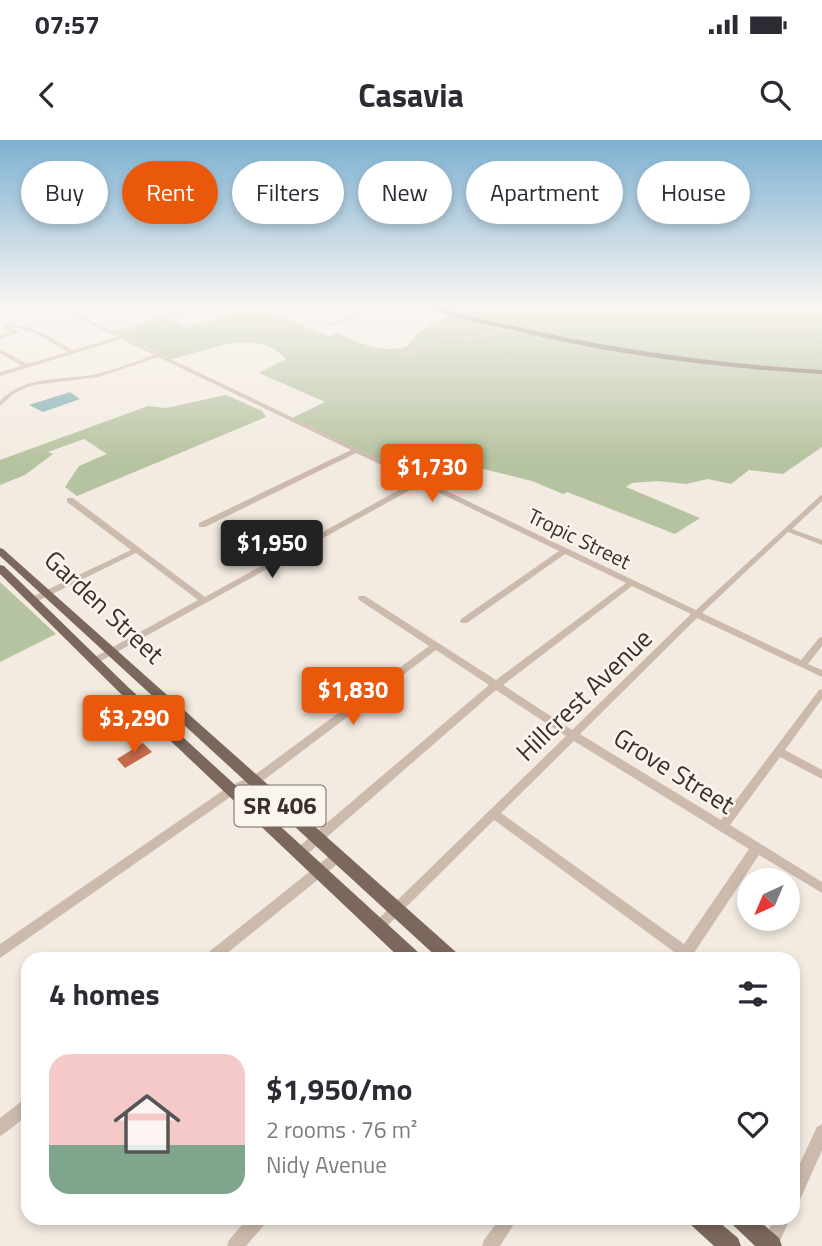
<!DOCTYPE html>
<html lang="en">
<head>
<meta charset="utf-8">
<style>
	:root { --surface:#fff; --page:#f2f2f3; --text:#2b2b33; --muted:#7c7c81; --accent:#ea580c }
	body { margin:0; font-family:"Titillium Web",sans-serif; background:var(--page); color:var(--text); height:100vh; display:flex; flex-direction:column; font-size:26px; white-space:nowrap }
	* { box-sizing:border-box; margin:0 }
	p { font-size:23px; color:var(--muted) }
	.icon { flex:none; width:38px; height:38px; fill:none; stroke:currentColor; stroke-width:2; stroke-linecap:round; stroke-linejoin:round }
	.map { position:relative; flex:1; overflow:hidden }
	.sheet { position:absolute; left:21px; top:812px; width:779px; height:273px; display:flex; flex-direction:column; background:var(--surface); border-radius:21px; box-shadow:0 4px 10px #0003 }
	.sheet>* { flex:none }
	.top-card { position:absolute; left:21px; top:21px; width:780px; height:63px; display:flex; gap:14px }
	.needle { width:46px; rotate:224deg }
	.buttons { position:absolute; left:737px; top:728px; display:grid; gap:14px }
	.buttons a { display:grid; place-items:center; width:63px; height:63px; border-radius:50%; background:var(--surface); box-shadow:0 4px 10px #0003; font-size:35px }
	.price { position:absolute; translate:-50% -60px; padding:0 16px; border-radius:7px; background:var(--accent); color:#fff; font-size:23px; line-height:46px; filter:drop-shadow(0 2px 4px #0008) }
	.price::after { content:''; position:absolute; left:50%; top:42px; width:21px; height:16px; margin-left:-10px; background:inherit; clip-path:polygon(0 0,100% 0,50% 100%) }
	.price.current { background:#222; color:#fff }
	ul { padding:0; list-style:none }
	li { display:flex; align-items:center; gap:21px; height:175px; padding:0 28px }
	li span { display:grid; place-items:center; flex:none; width:196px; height:140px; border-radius:21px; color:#555 }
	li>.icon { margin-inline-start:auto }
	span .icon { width:84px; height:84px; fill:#fffc; stroke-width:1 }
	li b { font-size:30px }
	h2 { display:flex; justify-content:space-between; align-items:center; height:84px; padding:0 28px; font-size:30px }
	.chip { padding:0 24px; border-radius:32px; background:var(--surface); box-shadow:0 4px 10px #0003; font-size:24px; line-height:63px }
	.chip.current { background:var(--accent); color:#fff }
	.status { display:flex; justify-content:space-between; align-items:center; height:49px; padding:0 35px; background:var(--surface); direction:ltr }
	.status svg { height:19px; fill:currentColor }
	header { display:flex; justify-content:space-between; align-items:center; height:91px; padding:0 28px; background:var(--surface); font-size:32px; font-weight:700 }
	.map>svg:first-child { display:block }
</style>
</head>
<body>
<div class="status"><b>07:57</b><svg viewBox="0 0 49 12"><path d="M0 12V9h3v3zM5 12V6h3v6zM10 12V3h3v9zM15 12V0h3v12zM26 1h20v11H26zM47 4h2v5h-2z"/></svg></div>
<header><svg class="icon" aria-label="back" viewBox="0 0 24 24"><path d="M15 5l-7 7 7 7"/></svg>Casavia<svg class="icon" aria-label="search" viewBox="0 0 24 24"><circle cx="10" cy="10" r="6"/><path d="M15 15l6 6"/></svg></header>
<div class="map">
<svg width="822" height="1106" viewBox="0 0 822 1106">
	<rect width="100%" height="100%" fill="#f3ebe1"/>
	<!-- green -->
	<g fill="#b6c3a0">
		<path d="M432 166H822V231C690 222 559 204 432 166Z"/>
		<path d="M254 167 329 196 338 193C358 204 385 214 408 206L420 190 452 174 504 189 474 198 449 196 401 214 403 216 451 197 470 202 508 190 631 214 723 226 822 233V307L783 334 749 330 731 344 708 339 686 344 657 341 632 343 626 347 700 378 675 394 567 352 563 354 532 341 463 324 414 337 292 278 325 262 259 233 286 219C255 185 207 212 171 219L117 193 166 178 186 188Z"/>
		<polygon points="226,255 262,271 266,277 77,356 65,347 79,326 107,314 84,299 48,312 53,314 25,335 0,345 0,320 148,266 166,268"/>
		<polygon points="0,442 56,494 0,522"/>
	</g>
	<!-- water -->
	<polygon fill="#7fadb0" points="70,252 80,259 43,272 29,265"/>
	<!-- building -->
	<polygon fill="#c56c4d" points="143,603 152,612 125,628 117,619"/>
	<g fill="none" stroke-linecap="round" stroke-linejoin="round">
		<!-- minor -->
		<g fill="#ccbbac" fill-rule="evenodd">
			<path d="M54 166H59L112 191 200 166H207L116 193 696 470 820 356 822 355V361L792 389 822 400V405L788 392 702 473 801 520 819 498 822 497V506L808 524 822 530V537L697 478 580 594 721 680 819 550 822 549V559L785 610 822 630V639L780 617 730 685 822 742V753L759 715 690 819H675L677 814 494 680 382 791 378 793 374 791 372 787 374 783 566 596 496 550 304 717 300 718 296 717 294 713 296 709 489 545 436 510 264 640 236 653 0 818V804L228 647 256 634 429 506 359 460 358 458 359 456H365L496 540 626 443 565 414 467 483H461L460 481 461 479 559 411 421 344 99 522H93L91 520 93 518 198 460 136 413 38 461H32L31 459 32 457 131 410 67 362V358H73L205 457 415 341 356 313 205 387H199V383L351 310 158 217 98 237 34 245 23 249 12 255 0 266V261C26 234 63 241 97 234 116 229 135 222 154 215L121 199 0 236V232L22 226 0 213V209L27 224 68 212C50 202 31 188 10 187L20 192 0 198V195L11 192 3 187V185C28 181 52 199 73 210L117 197ZM632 446 691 474 572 590 503 545ZM574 601 749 709 684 804 501 673Z"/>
			<polygon points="388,166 401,166 374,170 331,186 327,185 371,168"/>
			<polygon points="506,188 510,189 471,203 451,198 405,216 400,215 449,195 471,199"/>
			<polygon points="337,712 341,713 343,717 341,721 220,819 203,819 205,815 333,713"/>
			<polygon points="28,957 28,975 5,993 0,996 0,978 23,960"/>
			<polygon points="822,984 822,1010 799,1062 793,1064 793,1038 817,987"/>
			<polygon points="248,1078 267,1078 265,1084 246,1106 227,1106 229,1100"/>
			<polygon points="500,1078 518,1078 500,1106 482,1106 484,1100"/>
			<polygon points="774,1078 790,1078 778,1106 762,1106"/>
		</g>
		<!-- major -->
		<g fill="#7b675c" fill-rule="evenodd">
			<path d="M425 166H434C562 202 690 222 822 230V234C716 228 611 215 508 189 481 183 449 178 425 166Z"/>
			<polygon points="0,408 3,409 457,813 459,819 439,819 0,416"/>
			<polygon points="0,425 4,426 128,547 419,813 421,819 401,819 120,553 0,434"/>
			<polygon points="688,1078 714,1078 738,1098 741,1106 714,1106 691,1085"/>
			<polygon points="730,1078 756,1078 779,1098 782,1106 755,1106 733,1085"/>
		</g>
	</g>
	<!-- sky -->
	<linearGradient id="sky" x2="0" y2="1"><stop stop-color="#7eb1d2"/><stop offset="0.52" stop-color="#faf6f2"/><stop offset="1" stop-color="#faf6f2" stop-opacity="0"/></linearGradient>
	<rect width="822" height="321" fill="url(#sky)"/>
	<g text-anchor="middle" stroke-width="5" stroke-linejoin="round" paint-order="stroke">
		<!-- far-street labels -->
		<g font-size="21" fill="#3a302b" stroke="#faf5ed">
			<text transform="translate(579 399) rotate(26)" y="7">Tropic Street</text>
		</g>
		<!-- shield labels -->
		<rect fill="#faf5ed" stroke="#746b65" stroke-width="2" x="234.5" y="645.5" width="91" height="41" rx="5"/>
		<g font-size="24" font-weight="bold" fill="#3a302b">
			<text x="280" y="674">SR 406</text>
		</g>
		<!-- street labels -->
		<g font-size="26" fill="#3a302b" stroke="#faf5ed">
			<text transform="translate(104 467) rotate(43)" y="9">Garden Street</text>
			<text transform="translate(584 555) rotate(-44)" y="9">Hillcrest Avenue</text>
			<text transform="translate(674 631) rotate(32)" y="9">Grove Street</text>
		</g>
	</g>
</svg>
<div class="buttons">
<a><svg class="needle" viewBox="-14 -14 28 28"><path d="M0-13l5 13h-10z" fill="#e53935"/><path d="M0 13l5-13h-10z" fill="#7c7c81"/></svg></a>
</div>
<b class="price" style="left:432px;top:364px">$1,730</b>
<b class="price current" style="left:272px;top:440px">$1,950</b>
<b class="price" style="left:353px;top:587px">$1,830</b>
<b class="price" style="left:134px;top:615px">$3,290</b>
<div class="top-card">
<a class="chip">Buy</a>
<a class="chip current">Rent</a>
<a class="chip">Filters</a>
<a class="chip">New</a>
<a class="chip">Apartment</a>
<a class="chip">House</a>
</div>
<section class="sheet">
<h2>4 homes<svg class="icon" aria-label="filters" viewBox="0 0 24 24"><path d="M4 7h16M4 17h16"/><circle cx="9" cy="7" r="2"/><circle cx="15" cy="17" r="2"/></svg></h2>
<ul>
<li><span style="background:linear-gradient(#f6c9c9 65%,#7fa58c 0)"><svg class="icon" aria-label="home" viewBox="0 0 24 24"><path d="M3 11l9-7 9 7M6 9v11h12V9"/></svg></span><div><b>$1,950/mo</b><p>2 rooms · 76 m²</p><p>Nidy Avenue</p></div><svg class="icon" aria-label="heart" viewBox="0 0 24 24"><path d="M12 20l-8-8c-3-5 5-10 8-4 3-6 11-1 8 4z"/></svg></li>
</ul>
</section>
</div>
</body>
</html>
